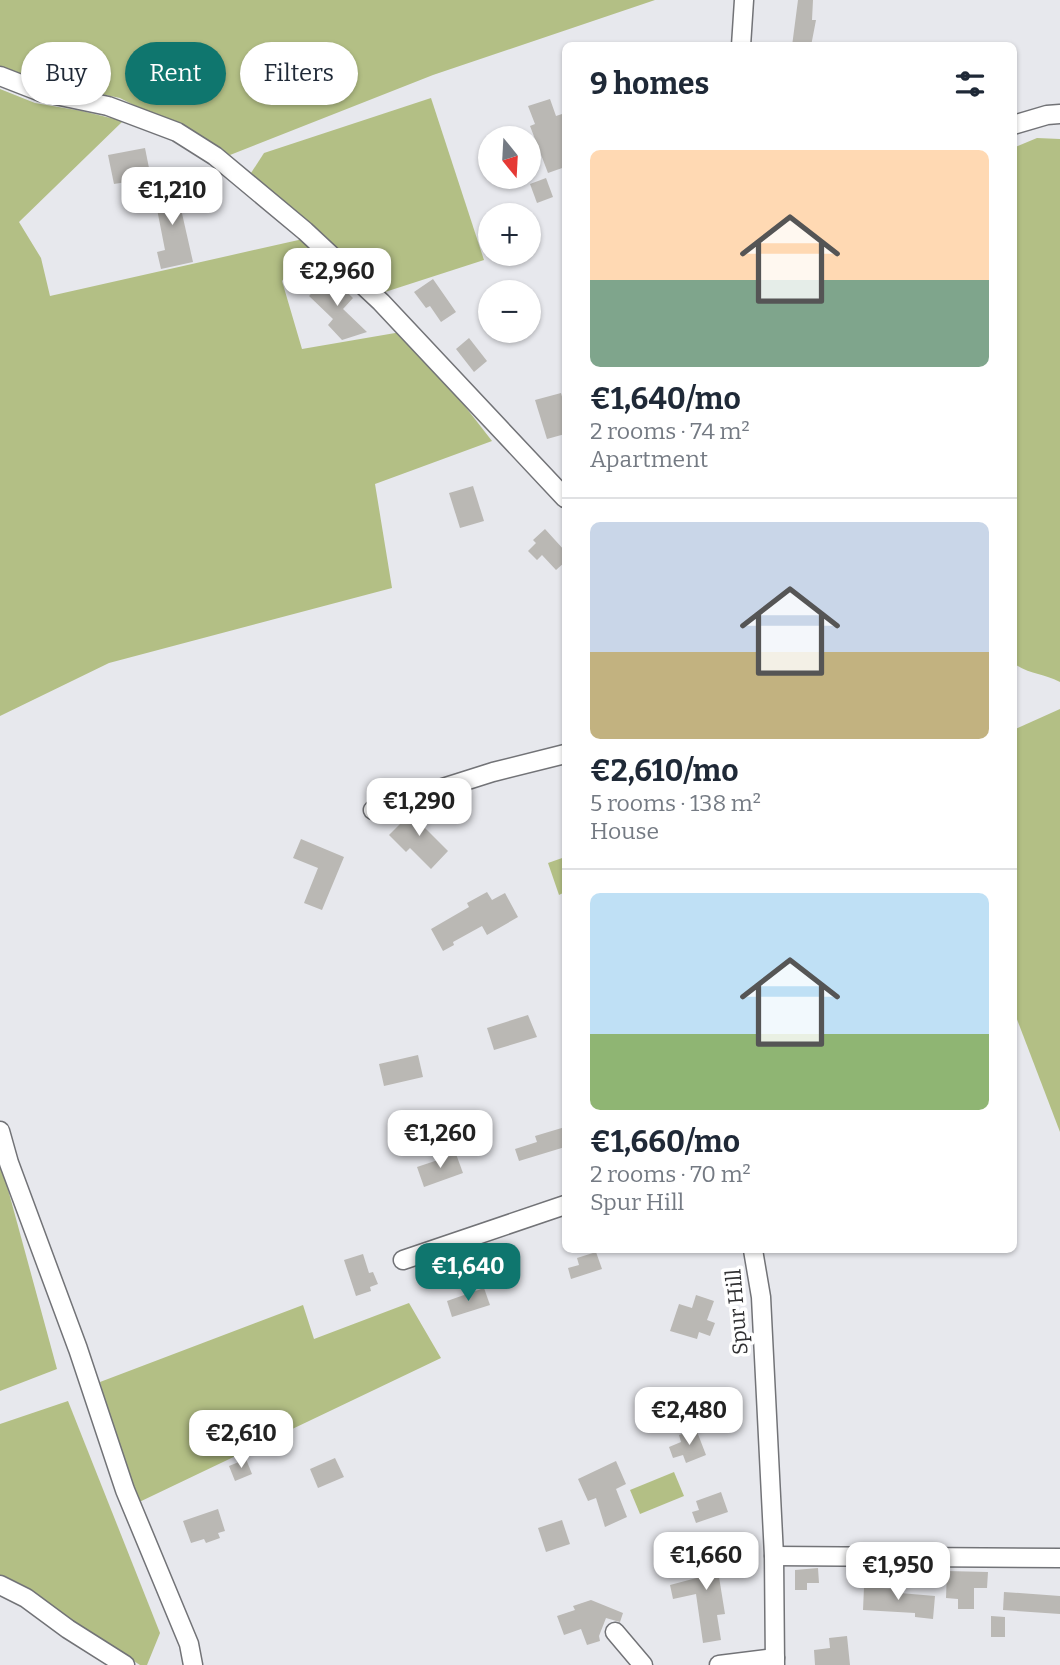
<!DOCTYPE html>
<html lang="en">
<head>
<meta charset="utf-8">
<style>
	:root { --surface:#fff; --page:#f2f2f3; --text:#1f2937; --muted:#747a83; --line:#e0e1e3; --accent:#0f766e }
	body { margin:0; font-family:Bitter,serif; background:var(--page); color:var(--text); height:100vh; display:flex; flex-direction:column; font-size:26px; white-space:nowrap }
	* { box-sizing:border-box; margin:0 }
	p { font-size:23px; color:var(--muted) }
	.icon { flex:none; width:38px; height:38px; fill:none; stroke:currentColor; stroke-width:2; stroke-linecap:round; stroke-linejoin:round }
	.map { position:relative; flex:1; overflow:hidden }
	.details { position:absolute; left:562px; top:42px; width:455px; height:1211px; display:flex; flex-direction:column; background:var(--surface); border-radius:10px; box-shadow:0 2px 5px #0004 }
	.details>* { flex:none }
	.top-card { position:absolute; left:21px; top:42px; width:436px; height:63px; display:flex; gap:14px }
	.needle { width:46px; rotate:162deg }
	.buttons { position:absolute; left:478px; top:126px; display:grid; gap:14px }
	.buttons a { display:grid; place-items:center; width:63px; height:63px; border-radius:50%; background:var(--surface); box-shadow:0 2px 5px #0004; font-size:35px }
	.price { position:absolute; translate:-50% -60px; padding:0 16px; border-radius:14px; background:#fff; color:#222; font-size:23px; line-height:46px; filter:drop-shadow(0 2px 4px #0008) }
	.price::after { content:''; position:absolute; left:50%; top:42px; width:21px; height:16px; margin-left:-10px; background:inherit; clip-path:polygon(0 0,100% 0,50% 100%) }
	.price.on { background:var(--accent); color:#fff }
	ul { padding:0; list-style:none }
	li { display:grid; align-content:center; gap:14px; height:371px; padding:0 28px }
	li+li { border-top:2px solid var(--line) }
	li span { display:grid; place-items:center; height:217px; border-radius:10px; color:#555 }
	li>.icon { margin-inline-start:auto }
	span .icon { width:126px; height:126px; fill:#fffc; stroke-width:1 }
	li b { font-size:30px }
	h2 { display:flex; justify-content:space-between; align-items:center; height:84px; padding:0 28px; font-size:30px }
	.chip { padding:0 24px; border-radius:32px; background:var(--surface); box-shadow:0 2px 5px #0004; font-size:24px; line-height:63px }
	.chip.on { background:var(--accent); color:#fff }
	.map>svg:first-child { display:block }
</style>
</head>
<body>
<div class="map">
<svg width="1060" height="1665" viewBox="0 0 1060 1665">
	<rect width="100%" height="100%" fill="#e7e8ed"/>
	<!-- green -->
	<g fill="#b3bf85">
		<polygon points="0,0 655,0 433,75 230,155 120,98 34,80 0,66"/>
		<polygon points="0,89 35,103 82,111 123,121 19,222 41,258 50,296 303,239 311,247 282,281 302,349 401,332 450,387 492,441 375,484 392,588 109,663 0,716"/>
		<polygon points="431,98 484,260 385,292 251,173 264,153"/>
		<path d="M1037 138 1060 139V682C1043 673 1031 675 1013 663V148Z"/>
		<polygon points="1060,709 1060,1132 1013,1009 1013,730"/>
		<polygon points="565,857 565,892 559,895 548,863"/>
		<polygon points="0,1160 57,1369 0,1391"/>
		<polygon points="409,1303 441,1358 133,1505 100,1382 303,1305 314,1339"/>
		<polygon points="68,1401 160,1633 147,1665 140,1665 0,1576 0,1424"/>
		<polygon points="674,1472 684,1496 640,1514 630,1490"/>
	</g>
	<!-- building -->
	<g fill="#bab8b4">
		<polygon points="798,0 813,0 812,20 816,20 811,46 792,46"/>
		<polygon points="550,99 556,116 565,113 565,167 548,173 530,126 535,124 528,106"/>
		<polygon points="145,148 151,178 114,184 108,155"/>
		<polygon points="174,178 193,262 161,269 157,252 165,250 157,209 161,208 155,183"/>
		<polygon points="546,178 553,197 537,203 530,184"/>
		<polygon points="329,275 353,298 343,309 367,332 342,340 328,325 333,319 309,296"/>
		<polygon points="433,279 456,312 441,322 430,306 426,308 414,292"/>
		<polygon points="469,338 487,361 474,372 456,349"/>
		<polygon points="561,393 565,408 565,434 547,439 535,400"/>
		<polygon points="473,486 484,521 460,528 449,493"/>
		<polygon points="545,529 565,551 565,562 556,570 542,555 537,560 528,551 536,543 533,540"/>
		<polygon points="422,806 432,816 423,826 448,851 431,869 410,848 406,852 389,835 416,808"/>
		<polygon points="301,839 344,857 322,910 304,903 318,868 293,858"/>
		<polygon points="487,892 492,900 505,893 518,917 487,935 482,926 453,942 454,945 443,951 431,929 469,907 467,903"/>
		<polygon points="528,1015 537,1037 494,1050 487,1028"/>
		<polygon points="418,1055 423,1077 384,1086 379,1064"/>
		<polygon points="565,1127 565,1147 519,1161 515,1149 537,1142 535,1136"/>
		<polygon points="456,1154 463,1173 424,1187 417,1167"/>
		<polygon points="596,1252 602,1269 571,1279 568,1268 579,1265 577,1258"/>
		<polygon points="363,1254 369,1273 373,1272 378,1284 370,1287 371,1291 356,1296 344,1260"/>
		<polygon points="484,1288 490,1305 452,1317 447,1301"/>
		<polygon points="696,1295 714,1301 707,1320 715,1323 710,1336 699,1332 697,1339 670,1331 679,1304 692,1308"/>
		<polygon points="696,1429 706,1455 686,1463 683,1455 673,1458 669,1447 681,1442 679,1435"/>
		<polygon points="335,1458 344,1477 318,1488 310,1469"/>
		<polygon points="246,1459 252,1474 235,1481 229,1466"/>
		<polygon points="616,1461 626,1484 616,1489 627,1517 605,1527 596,1498 588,1501 578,1479"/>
		<polygon points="721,1492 728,1512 696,1523 692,1512 699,1510 696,1501"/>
		<polygon points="218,1509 225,1531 218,1533 220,1538 206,1543 204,1539 191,1543 183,1521"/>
		<polygon points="562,1520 570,1544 546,1552 538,1528"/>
		<polygon points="719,1542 722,1577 719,1577 725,1614 717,1615 721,1640 703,1643 696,1594 673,1599 670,1585 704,1576 701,1543"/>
		<polygon points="818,1568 819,1583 807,1583 807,1590 795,1590 795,1570"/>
		<polygon points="947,1571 988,1572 987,1588 974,1588 974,1609 958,1609 958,1599 946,1598"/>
		<polygon points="864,1587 900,1589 900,1593 935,1596 933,1619 915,1617 915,1613 863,1610"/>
		<polygon points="1004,1592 1060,1596 1060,1614 1003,1610"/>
		<polygon points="591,1600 623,1613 620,1622 606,1618 599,1636 600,1641 587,1645 581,1629 564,1635 557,1616 575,1610 573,1606"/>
		<polygon points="991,1616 1005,1617 1005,1637 991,1637"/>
		<polygon points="847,1636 850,1665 815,1665 814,1650 830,1648 829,1638"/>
	</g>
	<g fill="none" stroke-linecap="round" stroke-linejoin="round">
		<defs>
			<g id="minor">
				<polyline points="741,46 744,0"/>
				<polyline points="0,76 41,92 108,106 177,132 215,156 305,231 381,302 565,498"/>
				<polyline points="1013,125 1047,115 1060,114"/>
				<polyline points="373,810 493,772 565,754"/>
				<polyline points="0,1131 9,1163 78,1349 125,1490 189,1644 193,1665"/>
				<polyline points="753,1250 761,1297 774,1556 775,1665"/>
				<polyline points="403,1260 565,1205"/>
				<polyline points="774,1556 1060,1558"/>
				<polyline points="0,1585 26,1598 68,1629 125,1665"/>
				<polyline points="615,1632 643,1665"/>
				<polyline points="719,1665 775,1658"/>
			</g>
		</defs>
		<!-- minor casing -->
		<use href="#minor" stroke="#727377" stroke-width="21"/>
		<!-- minor -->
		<use href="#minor" stroke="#fff" stroke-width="18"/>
	</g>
	<g text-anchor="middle" stroke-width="7" stroke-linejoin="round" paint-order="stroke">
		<!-- street labels -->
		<g font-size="21" fill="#303032" stroke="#fff">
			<text transform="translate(737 1312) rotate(-95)" y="7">Spur Hill</text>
		</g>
	</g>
</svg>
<div class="buttons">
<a><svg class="needle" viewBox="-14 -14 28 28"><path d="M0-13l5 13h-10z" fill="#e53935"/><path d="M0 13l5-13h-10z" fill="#747a83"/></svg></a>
<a>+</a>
<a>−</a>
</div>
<b class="price" style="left:172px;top:227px">€1,210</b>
<b class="price" style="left:337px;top:308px">€2,960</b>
<b class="price" style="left:419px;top:838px">€1,290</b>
<b class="price" style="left:440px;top:1170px">€1,260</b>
<b class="price on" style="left:468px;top:1303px">€1,640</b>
<b class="price" style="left:689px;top:1447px">€2,480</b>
<b class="price" style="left:241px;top:1470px">€2,610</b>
<b class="price" style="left:706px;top:1592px">€1,660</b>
<b class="price" style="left:898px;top:1602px">€1,950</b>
<div class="top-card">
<a class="chip">Buy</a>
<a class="chip on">Rent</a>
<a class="chip">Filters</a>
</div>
<section class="details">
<h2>9 homes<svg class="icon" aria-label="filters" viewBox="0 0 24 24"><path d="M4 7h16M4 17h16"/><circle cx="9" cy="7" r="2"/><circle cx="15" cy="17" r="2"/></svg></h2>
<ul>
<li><span style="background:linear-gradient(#ffd9b3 60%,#7fa58c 0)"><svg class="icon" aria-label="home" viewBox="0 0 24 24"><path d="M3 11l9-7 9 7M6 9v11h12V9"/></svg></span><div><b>€1,640/mo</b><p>2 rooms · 74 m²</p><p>Apartment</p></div></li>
<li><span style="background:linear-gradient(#c9d6e8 60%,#c2b280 0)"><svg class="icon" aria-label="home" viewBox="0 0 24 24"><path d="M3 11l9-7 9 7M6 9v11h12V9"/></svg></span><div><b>€2,610/mo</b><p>5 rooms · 138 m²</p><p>House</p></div></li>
<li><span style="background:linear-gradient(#bfe0f5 65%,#8fb573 0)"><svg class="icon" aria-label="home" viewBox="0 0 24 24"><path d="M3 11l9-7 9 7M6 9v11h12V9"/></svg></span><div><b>€1,660/mo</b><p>2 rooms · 70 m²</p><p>Spur Hill</p></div></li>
</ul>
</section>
</div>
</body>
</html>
